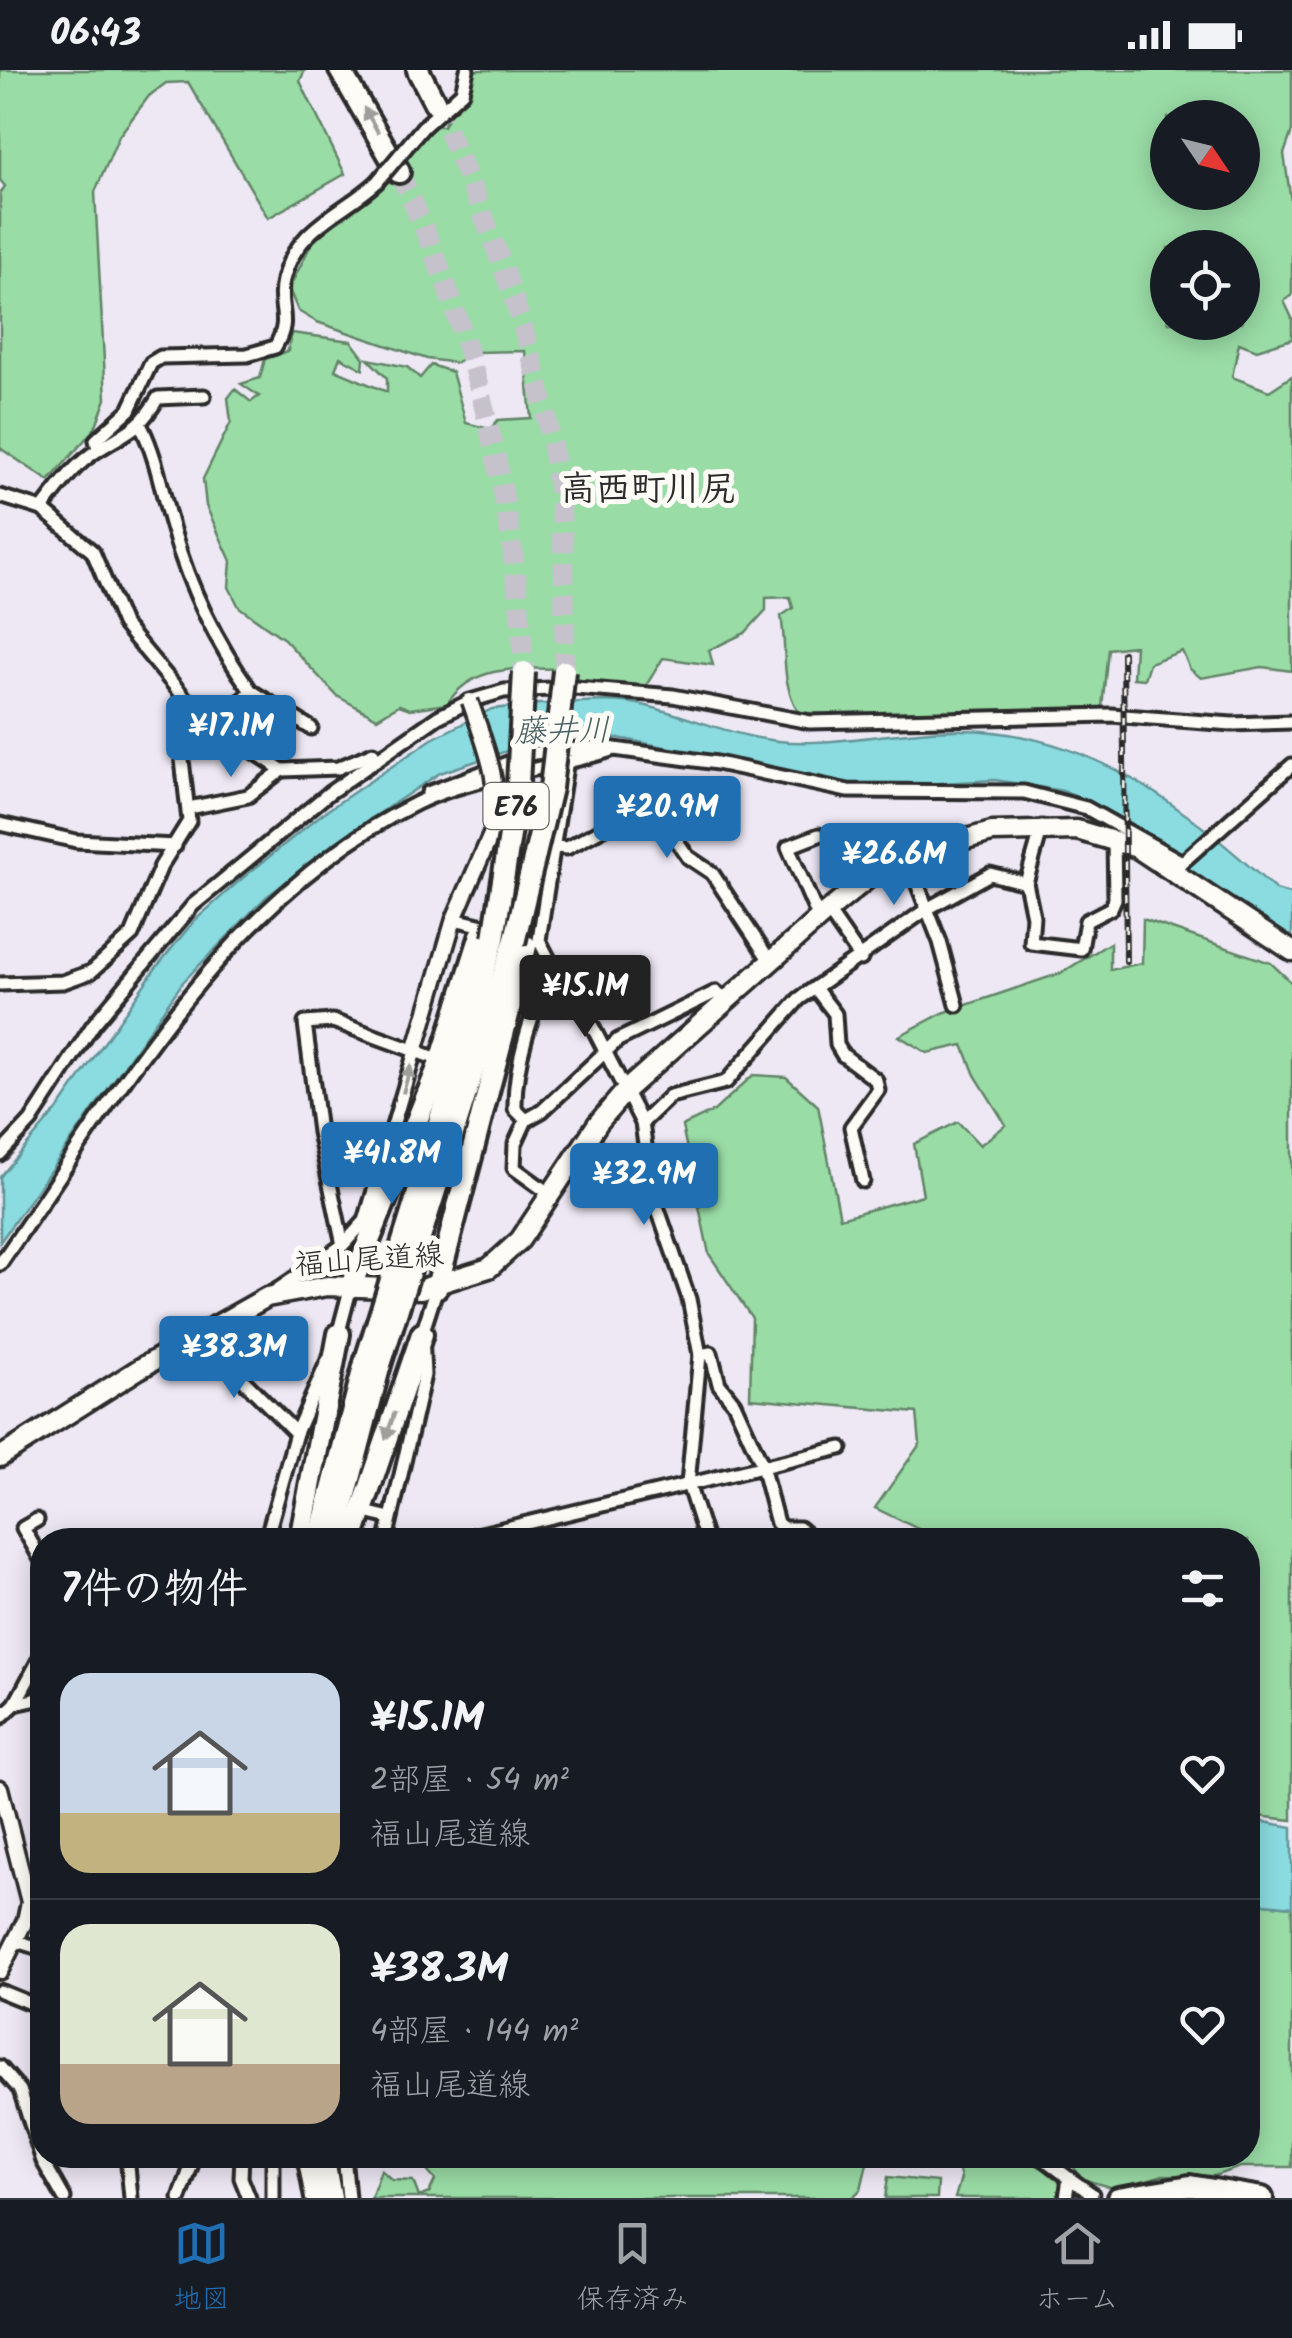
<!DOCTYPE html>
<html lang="ja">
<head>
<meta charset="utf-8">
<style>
	:root { --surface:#171b24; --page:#242831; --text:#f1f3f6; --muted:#9ea1a6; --line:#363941; --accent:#1f6fb2 }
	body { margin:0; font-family:Kalam,"Klee One",sans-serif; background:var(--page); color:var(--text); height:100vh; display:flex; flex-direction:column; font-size:38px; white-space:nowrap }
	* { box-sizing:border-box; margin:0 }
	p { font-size:32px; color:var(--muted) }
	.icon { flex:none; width:55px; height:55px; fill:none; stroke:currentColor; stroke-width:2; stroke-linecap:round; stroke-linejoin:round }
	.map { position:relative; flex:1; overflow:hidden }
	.side { position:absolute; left:30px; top:1458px; width:1230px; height:640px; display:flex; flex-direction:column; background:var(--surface); border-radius:40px; box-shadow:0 5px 25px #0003 }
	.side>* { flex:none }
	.needle { width:65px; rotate:125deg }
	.buttons { position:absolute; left:1150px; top:30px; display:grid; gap:20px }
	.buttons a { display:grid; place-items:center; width:110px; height:110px; border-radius:50%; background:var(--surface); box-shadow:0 5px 25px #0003; font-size:50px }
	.price { position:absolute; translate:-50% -85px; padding:0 22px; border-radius:10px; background:var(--accent); color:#fff; font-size:32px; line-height:65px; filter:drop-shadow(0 2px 5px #0008) }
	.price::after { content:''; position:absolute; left:50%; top:60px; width:30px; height:22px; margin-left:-15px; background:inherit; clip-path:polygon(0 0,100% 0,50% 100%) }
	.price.on { background:#222; color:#fff }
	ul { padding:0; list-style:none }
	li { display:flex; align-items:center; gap:30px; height:250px; padding:0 30px }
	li+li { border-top:2px solid var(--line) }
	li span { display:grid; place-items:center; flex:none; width:280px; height:200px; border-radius:30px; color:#555 }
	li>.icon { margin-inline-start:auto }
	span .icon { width:120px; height:120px; fill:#fffc; stroke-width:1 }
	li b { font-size:42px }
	h2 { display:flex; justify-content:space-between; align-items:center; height:120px; padding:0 30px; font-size:42px }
	.status { display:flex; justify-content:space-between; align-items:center; height:70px; padding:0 50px; background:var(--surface); direction:ltr }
	.status svg { height:28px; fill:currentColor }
	.tabs { display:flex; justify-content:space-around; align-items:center; height:140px; border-top:2px solid var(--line); background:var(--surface); font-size:28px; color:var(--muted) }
	.tabs a { display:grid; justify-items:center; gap:5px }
	.tabs .on { color:var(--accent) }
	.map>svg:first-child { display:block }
</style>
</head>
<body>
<div class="status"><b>06:43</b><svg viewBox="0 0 49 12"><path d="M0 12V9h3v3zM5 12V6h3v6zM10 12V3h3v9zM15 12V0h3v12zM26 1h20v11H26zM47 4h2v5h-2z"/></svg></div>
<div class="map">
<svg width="1292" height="2128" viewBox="0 0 1292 2128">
	<rect width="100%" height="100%" fill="#ede8f4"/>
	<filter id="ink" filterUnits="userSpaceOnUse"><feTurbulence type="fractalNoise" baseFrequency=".01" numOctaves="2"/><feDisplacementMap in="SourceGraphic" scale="20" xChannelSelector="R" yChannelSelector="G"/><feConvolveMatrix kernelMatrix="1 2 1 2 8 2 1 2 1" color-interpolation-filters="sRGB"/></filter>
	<g filter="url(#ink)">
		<!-- green -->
		<g fill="#9adca6" stroke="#628468" stroke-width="2.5" fill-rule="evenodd">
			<polygon points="0,0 305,0 300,11 345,104 268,148 188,12 166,13 149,26 119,66 95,122 106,329 95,358 49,411 0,378 0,124 5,116 0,110"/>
			<path d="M476 0H1292V61L1284 84 1292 138V225L1284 231 1292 248V269L1257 280 1239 273 1232 307 1269 321 1292 306V601L1262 597 1201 608 1190 599 1182 581 1149 593 1144 609 1133 608 1135 576 1108 579 1102 638 852 647 798 642C779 606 788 585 781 546L793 538 790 527 766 528V540L745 563 709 580 713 595 663 588 644 619 572 610 571 599C525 599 475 591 447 634L410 639 399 635 377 648 337 626 284 569 239 537 229 517 231 491 206 436 203 409 231 352 228 328 235 319 251 332 259 326 241 314 260 308 265 289 288 281 291 263 351 271 364 288 363 299 340 287 335 300 387 322V308L368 289 407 297 420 308 431 295 452 302 466 353 490 359 498 350 531 348 525 281 475 282 456 293 427 289 317 252 298 241 289 219 320 156 405 101 404 89 430 56H443ZM1168 48H1242V122H1168ZM1168 178H1242V252H1168Z"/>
			<polygon points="1143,849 1271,893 1292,913 1292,1750 1248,1745 1248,1470 941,1470 875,1438 920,1374 917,1343 750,1328 752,1248 709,1184 682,1056 714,1041 753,1005 786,1007 818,1036 840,1148 923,1125 914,1074 958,1052 980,1075 1006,1055 975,1005 963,975 927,983 899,966 943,943 1061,903 1110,873 1110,900 1142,893"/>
			<polygon points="1248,1832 1292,1837 1292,2097 1240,2097 1214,2106 1163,2105 1116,2119 1079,2108 1069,2085 1248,2085"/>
			<polygon points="404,2085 869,2085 861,2119 852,2128 371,2128 381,2100 392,2110 413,2111 419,2127 429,2123 435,2110 422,2095 402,2093"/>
			<polygon points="954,2085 1017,2085 1062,2108 1057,2128 955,2128 961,2108"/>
			<polygon points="888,2107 938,2112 937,2128 885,2128"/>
		</g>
		<!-- water -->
		<g fill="#8adce0" stroke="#649598" stroke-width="2.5">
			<path d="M539 634C570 634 608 628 638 634 685 644 729 666 778 671 837 677 900 659 960 660 1091 661 1184 737 1276 820L1292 825V875L1100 737 1063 721 995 710 868 717 624 669 587 664 537 671 440 703 372 748 266 827 183 912 0 1172V1107L61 1035 155 899 194 851 239 811 322 744 432 669 492 639Z"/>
			<polygon points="1248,1749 1292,1757 1292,1837 1248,1832"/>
		</g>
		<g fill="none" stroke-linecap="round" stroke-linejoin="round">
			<!-- motorway-tunnel -->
			<g stroke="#c6c2cc" stroke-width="20" stroke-dasharray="20 10" stroke-linecap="butt">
				<path d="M435 33C488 149 535 268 555 395 566 463 565 532 564 601"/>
				<path d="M399 102C473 259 516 429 524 602"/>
			</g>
			<defs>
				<g id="minor">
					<polyline points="423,57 462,22 467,0"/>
					<path d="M141 356C158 390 162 425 173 460 190 519 215 571 251 621L217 656"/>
					<path d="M98 379 96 370 129 340 151 293 161 287 247 285 275 277C293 248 276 238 283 210 296 157 342 144 377 112"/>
					<polyline points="0,426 42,439 93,482 123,554 199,645 282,700 338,698 373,683"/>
					<path d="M42 439C58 418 75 394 98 380 129 360 138 361 158 328L204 326"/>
					<polyline points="251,621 311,658"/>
					<polyline points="566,696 539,870 557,905 569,911 642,1053 651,1119 689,1229 700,1285 688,1414 706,1470"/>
					<polyline points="428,723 534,683 600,677 717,693 848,721 1024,722 1086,738 1182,792"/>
					<polyline points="189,738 248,726 282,700"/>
					<polyline points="0,754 76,771 175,776"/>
					<polyline points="554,777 567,778 651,733 688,787 712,803 770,891"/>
					<polyline points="906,785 940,872 957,935"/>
					<polyline points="1177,797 1292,695"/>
					<polyline points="1026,813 1042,757"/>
					<polyline points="828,841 861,889"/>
					<polyline points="454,849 496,859"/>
					<polyline points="819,849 788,777 819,765"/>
					<path d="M557 905C530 930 514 1003 515 1039L526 1050 542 1041 618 970 716 922 725 931"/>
					<polyline points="0,914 63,912 91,902 132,865 161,796 189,751 180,672 199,645"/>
					<polyline points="815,918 835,944 837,975 843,985 876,1010 878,1020 851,1057 863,1111"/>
					<polyline points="526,1050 515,1074 514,1098 551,1125"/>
					<polyline points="642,1053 670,1026 726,1012 799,929 927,839 990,804 1026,813 1033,846 1031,873 1081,879 1086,851 1111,838 1115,829 1114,770"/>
					<polyline points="0,1084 31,1051 93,955 193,835 329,723 438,647 470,631 504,621 576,618 673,626 810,652 1111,645 1232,654 1292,652"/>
					<polyline points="343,1175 319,1062 305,953 333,951 429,986"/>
					<path d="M0 1194C115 1028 228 825 417 733 477 704 550 701 614 679"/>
					<polyline points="271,1224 343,1175 365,1151 416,978"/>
					<polyline points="210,1257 239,1306 296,1363"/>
					<polyline points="337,1269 351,1216"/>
					<polyline points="700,1285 711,1283 719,1314 734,1333 761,1392 777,1453 783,1458 799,1458 813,1470"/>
					<polyline points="373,1444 390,1448"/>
					<polyline points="37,1450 23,1458 42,1491"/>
					<polyline points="266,1470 296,1363 328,1290"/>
					<polyline points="386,1470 424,1305 422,1264 437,1217"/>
					<polyline points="456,1470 841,1378"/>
					<polyline points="15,1634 42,1628"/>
					<polyline points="0,1648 15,1634 42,1584"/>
					<polyline points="28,1821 42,1797"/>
					<polyline points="16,1871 42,1879"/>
					<polyline points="0,1921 42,1938"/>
					<polyline points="0,1997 20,2020 43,2091 64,2128"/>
					<polyline points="127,2085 131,2128"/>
					<polyline points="242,2085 241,2108 249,2128"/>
					<polyline points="273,2085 273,2128"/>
					<polyline points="344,2085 348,2128"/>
					<polyline points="1039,2085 1069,2108 1066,2128"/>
					<polyline points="1069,2108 1092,2124"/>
					<polyline points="180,2128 195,2085"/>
				</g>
				<g id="tertiary">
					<polyline points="416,978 454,849 493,760"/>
					<polyline points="0,1718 29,1832 25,1851 0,1901"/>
				</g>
				<polyline id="primary" points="0,1387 139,1299 267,1227 327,1216 421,1219 489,1198 520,1170 598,1053 627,1019 823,845 873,804 906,785 992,762 1077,760 1137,778 1292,881"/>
				<g id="motorway">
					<polyline points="340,0 399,102"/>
					<polyline points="418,0 435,33"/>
					<polyline points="412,1143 494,868"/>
					<polyline points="426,1149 513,875"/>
					<polyline points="351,1216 442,988 481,865"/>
					<polyline points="437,1217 526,876"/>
					<polyline points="300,1470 339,1264"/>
					<polyline points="319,1470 365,1293"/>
					<polyline points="334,1470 379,1298"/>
					<polyline points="352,1470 422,1264"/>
					<polyline points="308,2085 316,2128"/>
					<polyline points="323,2085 331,2128"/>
					<polyline points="1118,2128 1190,2116 1262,2128"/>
				</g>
			</defs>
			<!-- minor casing -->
			<use href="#minor" stroke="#2b2b2b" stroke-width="19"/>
			<!-- tertiary casing -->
			<use href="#tertiary" stroke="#2b2b2b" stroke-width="21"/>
			<!-- primary casing -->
			<use href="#primary" stroke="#2b2b2b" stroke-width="25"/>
			<!-- motorway casing -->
			<use href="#motorway" stroke="#2b2b2b" stroke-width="28"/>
			<!-- minor -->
			<use href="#minor" stroke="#fdfcf7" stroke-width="11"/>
			<!-- tertiary -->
			<use href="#tertiary" stroke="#fdfcf7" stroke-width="14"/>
			<!-- primary -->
			<use href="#primary" stroke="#fdfcf7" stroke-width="18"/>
			<!-- motorway -->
			<use href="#motorway" stroke="#fdfcf7" stroke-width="20"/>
			<defs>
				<polyline id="rail" points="1123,583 1126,891"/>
			</defs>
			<!-- rail casing -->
			<use href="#rail" stroke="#2b2b2b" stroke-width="6"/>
			<!-- rail -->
			<use href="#rail" stroke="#fdfcf7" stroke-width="2.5" stroke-dasharray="8" stroke-linecap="butt"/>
			<defs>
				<polyline id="minor-bridge" points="377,112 423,57"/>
				<path id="tertiary-bridge" d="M470 631C485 675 502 713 493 760"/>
				<g id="motorway-bridge">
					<polyline points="494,868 518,714 524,602"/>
					<polyline points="514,873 551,718 564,601"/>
					<polyline points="365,1293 412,1143"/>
					<polyline points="379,1298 426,1149"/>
				</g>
			</defs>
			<!-- minor-bridge casing -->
			<use href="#minor-bridge" stroke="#2b2b2b" stroke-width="19" stroke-linecap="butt"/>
			<!-- tertiary-bridge casing -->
			<use href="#tertiary-bridge" stroke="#2b2b2b" stroke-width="21" stroke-linecap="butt"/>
			<!-- motorway-bridge casing -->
			<use href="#motorway-bridge" stroke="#2b2b2b" stroke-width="28" stroke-linecap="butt"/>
			<!-- minor-bridge -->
			<use href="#minor-bridge" stroke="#fdfcf7" stroke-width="11"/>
			<!-- tertiary-bridge -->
			<use href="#tertiary-bridge" stroke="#fdfcf7" stroke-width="14"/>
			<!-- motorway-bridge -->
			<use href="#motorway-bridge" stroke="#fdfcf7" stroke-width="20"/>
		</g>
		<!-- one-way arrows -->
		<defs><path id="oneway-solid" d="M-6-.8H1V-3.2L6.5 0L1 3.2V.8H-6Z" transform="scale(2.5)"/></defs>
		<g fill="#9e9e9b">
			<use href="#oneway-solid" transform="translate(371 50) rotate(-120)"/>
			<use href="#oneway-solid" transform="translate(407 1009) rotate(-74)"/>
			<use href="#oneway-solid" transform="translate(390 1356) rotate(109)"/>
		</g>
	</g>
	<g text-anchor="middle" stroke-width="10" stroke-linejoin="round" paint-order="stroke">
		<!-- shield labels -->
		<rect fill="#fdfcf7" stroke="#6a6a68" stroke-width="2.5" x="483.5" y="713" width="65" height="46" rx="8"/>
		<g font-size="28" font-weight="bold" fill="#2b2b2b">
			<text x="516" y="746">E76</text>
		</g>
		<!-- street labels -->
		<g font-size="30" fill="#2b2b2b" stroke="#fdfcf7">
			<text transform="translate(369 1189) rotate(-4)" y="10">福山尾道線</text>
		</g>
		<!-- water labels -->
		<g font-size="32" font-style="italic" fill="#486061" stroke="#fdfcf7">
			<text transform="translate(562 660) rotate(-1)" y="11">藤井川</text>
		</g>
		<!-- quarter labels -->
		<g font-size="35" font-weight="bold" fill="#2b2b2b" stroke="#fdfcf7">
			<text x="648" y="430">高西町川尻</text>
		</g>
	</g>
</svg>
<div class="buttons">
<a><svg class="needle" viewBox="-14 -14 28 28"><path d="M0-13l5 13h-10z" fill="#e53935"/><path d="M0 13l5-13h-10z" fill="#9ea1a6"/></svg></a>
<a><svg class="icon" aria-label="locate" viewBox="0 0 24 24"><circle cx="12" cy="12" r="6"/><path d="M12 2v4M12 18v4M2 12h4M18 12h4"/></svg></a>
</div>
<b class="price" style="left:231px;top:710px">¥17.1M</b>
<b class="price" style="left:667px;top:791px">¥20.9M</b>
<b class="price" style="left:894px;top:838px">¥26.6M</b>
<b class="price on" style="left:585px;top:970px">¥15.1M</b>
<b class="price" style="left:392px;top:1137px">¥41.8M</b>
<b class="price" style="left:644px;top:1158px">¥32.9M</b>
<b class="price" style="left:234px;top:1331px">¥38.3M</b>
<section class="side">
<h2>7件の物件<svg class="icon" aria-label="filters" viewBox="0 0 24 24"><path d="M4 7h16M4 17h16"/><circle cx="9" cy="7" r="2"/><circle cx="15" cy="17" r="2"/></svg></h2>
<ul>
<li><span style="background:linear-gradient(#c9d6e8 70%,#c2b280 0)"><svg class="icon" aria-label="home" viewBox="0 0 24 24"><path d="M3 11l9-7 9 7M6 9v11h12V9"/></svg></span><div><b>¥15.1M</b><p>2部屋 · 54 m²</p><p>福山尾道線</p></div><svg class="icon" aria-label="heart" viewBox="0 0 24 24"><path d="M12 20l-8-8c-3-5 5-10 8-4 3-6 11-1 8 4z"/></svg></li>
<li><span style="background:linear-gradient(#dfe7d0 70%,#b9a48a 0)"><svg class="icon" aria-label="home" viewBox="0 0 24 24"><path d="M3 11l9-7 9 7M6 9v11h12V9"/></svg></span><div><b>¥38.3M</b><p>4部屋 · 144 m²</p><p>福山尾道線</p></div><svg class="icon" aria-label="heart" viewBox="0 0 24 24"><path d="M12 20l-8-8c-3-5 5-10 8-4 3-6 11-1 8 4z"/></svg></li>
</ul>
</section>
</div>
<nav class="tabs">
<a class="on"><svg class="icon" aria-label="map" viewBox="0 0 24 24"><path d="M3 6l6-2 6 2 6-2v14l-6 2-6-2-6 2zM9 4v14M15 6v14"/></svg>地図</a>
<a><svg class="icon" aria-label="saved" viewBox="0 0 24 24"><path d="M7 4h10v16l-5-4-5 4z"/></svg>保存済み</a>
<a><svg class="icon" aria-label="home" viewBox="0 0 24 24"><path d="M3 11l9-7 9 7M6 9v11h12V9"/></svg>ホーム</a>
</nav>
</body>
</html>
